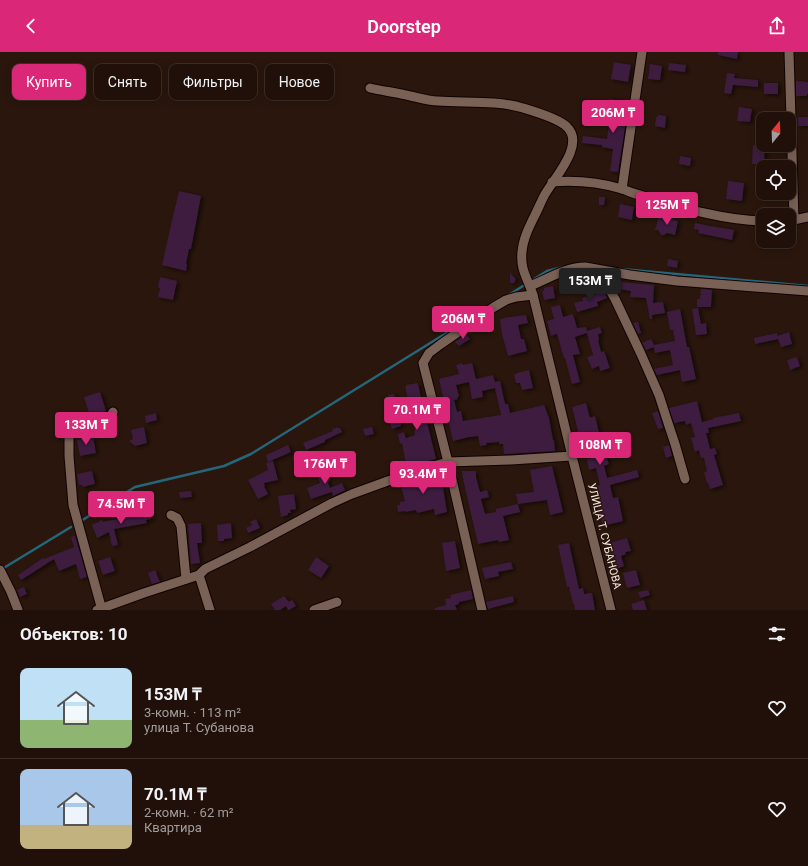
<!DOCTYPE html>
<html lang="ru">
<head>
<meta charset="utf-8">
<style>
	:root { --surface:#201009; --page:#281912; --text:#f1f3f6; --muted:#a29d9c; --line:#3d302a; --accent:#db2777 }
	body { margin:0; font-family:Roboto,sans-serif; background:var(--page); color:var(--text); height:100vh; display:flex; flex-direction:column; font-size:15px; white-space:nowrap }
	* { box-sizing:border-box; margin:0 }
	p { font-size:13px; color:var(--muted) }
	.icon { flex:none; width:22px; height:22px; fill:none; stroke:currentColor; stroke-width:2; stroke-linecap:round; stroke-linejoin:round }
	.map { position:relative; height:558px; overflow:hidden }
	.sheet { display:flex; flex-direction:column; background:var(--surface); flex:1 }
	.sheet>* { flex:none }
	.hud { position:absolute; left:12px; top:12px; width:400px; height:36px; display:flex; gap:8px }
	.needle { width:26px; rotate:19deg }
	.fabs { position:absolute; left:756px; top:60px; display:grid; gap:8px }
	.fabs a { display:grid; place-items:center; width:40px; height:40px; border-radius:8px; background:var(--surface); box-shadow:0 2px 10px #0003,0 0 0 1px var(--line); font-size:20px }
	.price { position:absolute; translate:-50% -34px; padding:0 9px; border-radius:4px; background:var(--accent); color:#fff; font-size:13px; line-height:26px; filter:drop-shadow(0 1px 2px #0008) }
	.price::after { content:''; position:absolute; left:50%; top:24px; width:12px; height:9px; margin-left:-6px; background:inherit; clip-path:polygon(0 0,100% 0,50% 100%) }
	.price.current { background:#222; color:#fff }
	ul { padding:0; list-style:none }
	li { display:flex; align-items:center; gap:12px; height:100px; padding:0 20px }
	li+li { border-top:1px solid var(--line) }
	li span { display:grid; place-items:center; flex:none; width:112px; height:80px; border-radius:8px; color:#555 }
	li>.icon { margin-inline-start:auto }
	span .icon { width:48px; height:48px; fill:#fffc; stroke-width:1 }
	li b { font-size:17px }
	h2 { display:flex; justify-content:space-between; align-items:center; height:48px; padding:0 20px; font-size:17px }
	.pill { padding:0 14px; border-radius:8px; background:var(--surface); box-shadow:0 2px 10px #0003,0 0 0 1px var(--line); font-size:14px; line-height:36px }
	.pill.current { background:var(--accent); color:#fff }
	header { display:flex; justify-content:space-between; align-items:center; height:52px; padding:0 20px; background:var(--accent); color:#fff; font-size:18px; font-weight:600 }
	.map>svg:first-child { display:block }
</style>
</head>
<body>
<header><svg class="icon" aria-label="back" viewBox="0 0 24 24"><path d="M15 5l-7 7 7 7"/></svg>Doorstep<svg class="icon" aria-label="share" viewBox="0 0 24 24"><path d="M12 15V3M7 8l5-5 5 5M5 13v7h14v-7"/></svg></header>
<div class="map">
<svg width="808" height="558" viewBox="0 0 808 558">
	<defs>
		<filter id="shadow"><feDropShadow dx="2.5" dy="1.5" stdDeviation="2" flood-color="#0009"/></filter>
	</defs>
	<rect width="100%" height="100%" fill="#2a160c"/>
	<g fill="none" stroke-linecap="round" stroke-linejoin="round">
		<!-- stream -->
		<g stroke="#24677c" stroke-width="2.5">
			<polyline points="621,217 808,234"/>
			<polyline points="507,244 547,219 563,215"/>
			<polyline points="81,469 135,435 224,414 251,402 469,267"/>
			<polyline points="2,517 71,475"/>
		</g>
	</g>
	<!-- building -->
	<g fill="#3c1c3f" fill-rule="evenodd" filter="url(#shadow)">
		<polygon points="718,0 738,0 737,7 718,3"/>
		<polygon points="614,10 631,13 628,30 611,27"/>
		<polygon points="669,11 686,13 685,20 668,18"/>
		<polygon points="650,12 662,14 660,28 648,27"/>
		<polygon points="727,21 735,22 734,26 758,28 758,35 733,33 731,42 724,41"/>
		<polygon points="796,29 808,30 808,42 807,42 807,44 796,44"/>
		<rect x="764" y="31" width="14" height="11"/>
		<polygon points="609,47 621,49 620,54 628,56 618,120 610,119 613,97 602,95 602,93 582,91 583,84 607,87 609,71 611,72 614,58 612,57 612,54 608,53"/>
		<polygon points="739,55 752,57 750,70 737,69"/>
		<polygon points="658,63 666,64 665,76 655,74 656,65 658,65"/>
		<rect x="798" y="65" width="10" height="9"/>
		<polygon points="753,93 765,94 764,112 752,112"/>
		<polygon points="680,104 691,106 690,114 679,112"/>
		<polygon points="728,129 744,131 742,149 726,147"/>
		<polygon points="179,139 201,144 191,197 189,197 186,212 187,212 186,219 162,213 174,160 176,152"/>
		<polygon points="599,145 605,145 604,153 599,153"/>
		<polygon points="620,152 634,155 632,168 618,165"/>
		<polygon points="659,164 678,169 675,183 667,181 664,183 661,183 658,178 655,178"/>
		<polygon points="695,171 710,174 734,178 732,188 698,181 699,178 694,177"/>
		<polygon points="668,207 678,209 677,216 667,214"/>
		<polygon points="510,221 516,227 514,231 510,231"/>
		<polygon points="160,225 177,229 173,248 158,245 160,236 158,235"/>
		<polygon points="620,230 654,233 653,251 663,250 665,261 652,263 652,267 650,267 646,246 630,245 631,239 619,237"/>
		<polygon points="553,234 555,246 544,248 542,239 544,239 544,236"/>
		<polygon points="701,237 712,238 711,255 697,255 697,247 700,247 700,243 703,242 700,242"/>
		<polygon points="604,240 607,246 597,250 598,254 577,260 574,251 583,249 582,246"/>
		<polygon points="560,253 563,265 573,262 577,276 586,275 587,279 600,275 602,281 598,282 599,288 598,288 601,300 604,299 610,316 600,319 599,314 592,317 587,305 593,303 587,281 575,285 580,302 573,303 580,330 572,332 565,306 564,306 557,282 551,284 547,269 554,267 551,255"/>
		<polygon points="698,256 701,272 706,271 707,282 696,283 692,257"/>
		<polygon points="680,257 687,295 689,295 696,327 682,330 680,318 657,323 654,317 673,313 670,298 655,301 654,295 646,298 642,291 651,287 654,293 675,289 673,278 670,278 667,260"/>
		<polygon points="526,263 528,271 518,273 521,287 524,287 527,299 508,304 502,282 500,267 503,267 503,266"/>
		<polygon points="638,270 641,281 638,282 633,271"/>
		<polygon points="789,280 792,292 781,295 777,284"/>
		<polygon points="777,281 778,287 755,292 754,286"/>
		<polygon points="466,282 470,287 459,294 455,290"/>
		<polygon points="797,305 800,314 790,318 787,308"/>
		<path d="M462 311 463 313 472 311 476 327 493 323 495 330 500 329 505 352H508L510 361 544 353 549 366 553 388H554L555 399 504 402 503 392H499V390L486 391 487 393 480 394 478 384 470 385H469L453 389 439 327 459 322 456 313ZM469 330 472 347 483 345 482 339 495 336 501 363 463 369 461 359 457 360 454 348 458 347 457 345 459 344 456 333Z"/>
		<polygon points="529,318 533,336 522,338 520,331 516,331 514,322 517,322 517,321"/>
		<polygon points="418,331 425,367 426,366 436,407 415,412 408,415 405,407 402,391 400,392 398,382 404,380 406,386 415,383 414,379 415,379 405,335 406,335 406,333"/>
		<polygon points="100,340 106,359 94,363 93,359 89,361 84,345"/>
		<polygon points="394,342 400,363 393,364 388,343"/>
		<polygon points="697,349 702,370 714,367 713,366 739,361 741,369 708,376 709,381 706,381 710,397 715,396 717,402 714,403 723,433 710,437 708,431 707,431 704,420 707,419 704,406 701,406 699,398 695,400 691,386 695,385 691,371 686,373 685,369 674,371 669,356"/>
		<polygon points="586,351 590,366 595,364 604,401 605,401 609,412 604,414 607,426 637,418 639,425 610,433 613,446 618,445 623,469 603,474 596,450 597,450 593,435 600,433 596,416 589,418 587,407 590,407 589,399 585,399 581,385 578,386 576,380 578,379 572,355"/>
		<polygon points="658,359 663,376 658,377 652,361"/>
		<polygon points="156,361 157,368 146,371 145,364"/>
		<polygon points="400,367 401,374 392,377 390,370"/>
		<polygon points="144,375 147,391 135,394 129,389 133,387 131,378"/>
		<polygon points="338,375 338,376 340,376 342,380 325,388 325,390 306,398 303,391 333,379 332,377"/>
		<polygon points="372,375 374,382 365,384 363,377"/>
		<polygon points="93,385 96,401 80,404 77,388"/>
		<polygon points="288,393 291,400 268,410 266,403"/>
		<polygon points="669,393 672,404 666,406 663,395"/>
		<polygon points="300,403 306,421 299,424 292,405"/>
		<polygon points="273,409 278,428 264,431 265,434 264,434 268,442 258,447 248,428 268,418 266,411"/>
		<polygon points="552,414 563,460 550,463 547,448 518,452 520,460 503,464 509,488 499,490 498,488 478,492 463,427 462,419 476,419 476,425 480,440 487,438 489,445 481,447 485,462 496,460 496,457 518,452 516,442 534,440 530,418"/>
		<polygon points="333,415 335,421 326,424 330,436 342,431 345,438 333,444 332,440 311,447 307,436 320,431 316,421"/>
		<polygon points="92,419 95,432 82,435 82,433 79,433 77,422"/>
		<polygon points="438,420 441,435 443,435 447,460 435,463 434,457 417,461 416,458 405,460 405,459 398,460 397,453 400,453 400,450 405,449 400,431 419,424 419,425 430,422 430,421"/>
		<polygon points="191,439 192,445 180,446 179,440"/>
		<polygon points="294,442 296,457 290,458 291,461 288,461 288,463 281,465 278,444"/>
		<polygon points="149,456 151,467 146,468 147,471 114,477 118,493 112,494 109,480 97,486 92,473 102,468 103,470 137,463 136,459"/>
		<polygon points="256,467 260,476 248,481 246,476 252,473 250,470"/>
		<polygon points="201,471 202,491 197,491 200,511 191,512 188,472"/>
		<polygon points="231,471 232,486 224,487 224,489 218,489 217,473"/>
		<polygon points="75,484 87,525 80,527 76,512 59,519 54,507 21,528 18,523 43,506 44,507 74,495 71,485"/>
		<polygon points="627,486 631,499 625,500 626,502 621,504 624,514 614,518 606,492"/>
		<polygon points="455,489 460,516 446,519 442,491"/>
		<polygon points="569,491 579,537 583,536 584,542 592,541 595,558 575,558 574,552 573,552 569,535 567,535 558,493"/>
		<polygon points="110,505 115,519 103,523 98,509"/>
		<polygon points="316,505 329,514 321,526 308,518"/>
		<polygon points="511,510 513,517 498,520 499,524 485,527 482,516"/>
		<polygon points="155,518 160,530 152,532 148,521"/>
		<polygon points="636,518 640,533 627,536 623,521"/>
		<polygon points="24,535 27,542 20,545 17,538"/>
		<polygon points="471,538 473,547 459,550 459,552 455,553 457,558 435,558 435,556 446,553 445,547 451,546 450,543"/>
		<polygon points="648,538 650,543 640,546 638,540"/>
		<polygon points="284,544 289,550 292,548 296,554 289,558 288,558 286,554 280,558 275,558 271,552"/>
		<polygon points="513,544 514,550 488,557 486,550"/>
		<polygon points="644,548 647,558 633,558 631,552"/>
	</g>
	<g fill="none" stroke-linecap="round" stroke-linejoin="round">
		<defs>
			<g id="minor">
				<polyline points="789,0 794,168"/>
				<path d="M370 36C382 39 394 40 406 43 416 45 427 49 438 49 465 51 496 48 523 56 533 59 560 67 567 75 586 93 553 127 544 144 541 150 538 157 535 163 529 175 523 187 522 200 520 218 528 227 533 243L572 404 611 558"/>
				<path d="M552 130C577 128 598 130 622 137 628 139 634 142 640 143 680 155 721 168 763 169"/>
				<polyline points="622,137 642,0"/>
				<polyline points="789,169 808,165"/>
				<polyline points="570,218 588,223 607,233 615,247 641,302 659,343 667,368 675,392 685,427"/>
				<path d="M530 234C548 227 566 215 585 215L630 223 677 229 808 239"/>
				<polyline points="171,463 177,466 181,474 186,527"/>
				<polyline points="0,518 11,540 18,558"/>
				<polyline points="199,523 210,558"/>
				<polyline points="97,558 144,541 199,523 205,517 250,495 332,451 352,442 418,418 448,410 511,408 572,404"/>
				<polyline points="102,558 73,453 69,404 69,382 77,377 100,374 104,372 107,370 113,360"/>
				<polyline points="314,558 337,550"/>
				<polyline points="482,558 448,410 423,311 429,301 441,292 494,255 506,248 516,245 533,243"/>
			</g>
		</defs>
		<!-- minor casing -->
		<use href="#minor" stroke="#110200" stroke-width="11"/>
		<!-- minor -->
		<use href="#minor" stroke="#7a6156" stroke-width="9"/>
	</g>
	<g text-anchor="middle" stroke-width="3" stroke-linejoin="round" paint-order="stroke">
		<!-- street labels -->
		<g font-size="11" fill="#f7e8e1" stroke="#2a160c">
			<text transform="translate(605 484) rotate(76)" y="4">УЛИЦА Т. СУБАНОВА</text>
		</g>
	</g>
</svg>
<div class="fabs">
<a><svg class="needle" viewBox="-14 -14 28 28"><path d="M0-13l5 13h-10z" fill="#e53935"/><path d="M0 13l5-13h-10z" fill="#a29d9c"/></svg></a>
<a><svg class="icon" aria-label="locate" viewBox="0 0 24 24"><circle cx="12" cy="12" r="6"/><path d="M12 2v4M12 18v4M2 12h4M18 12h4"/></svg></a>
<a><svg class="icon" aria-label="layers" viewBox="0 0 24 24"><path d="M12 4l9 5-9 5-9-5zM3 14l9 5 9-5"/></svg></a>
</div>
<b class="price" style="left:613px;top:82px">206M ₸</b>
<b class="price" style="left:667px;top:174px">125M ₸</b>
<b class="price current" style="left:590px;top:250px">153M ₸</b>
<b class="price" style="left:463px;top:288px">206M ₸</b>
<b class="price" style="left:417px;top:379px">70.1M ₸</b>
<b class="price" style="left:86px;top:394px">133M ₸</b>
<b class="price" style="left:600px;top:414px">108M ₸</b>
<b class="price" style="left:325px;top:433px">176M ₸</b>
<b class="price" style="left:423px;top:443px">93.4M ₸</b>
<b class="price" style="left:121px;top:473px">74.5M ₸</b>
<div class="hud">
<a class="pill current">Купить</a>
<a class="pill">Снять</a>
<a class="pill">Фильтры</a>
<a class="pill">Новое</a>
</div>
</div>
<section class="sheet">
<h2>Объектов: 10<svg class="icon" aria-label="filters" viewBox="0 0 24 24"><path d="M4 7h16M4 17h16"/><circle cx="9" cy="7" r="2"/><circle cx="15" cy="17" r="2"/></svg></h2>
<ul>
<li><span style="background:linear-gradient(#bfe0f5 65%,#8fb573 0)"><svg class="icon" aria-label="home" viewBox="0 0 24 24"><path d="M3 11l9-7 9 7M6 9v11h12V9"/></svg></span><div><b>153M ₸</b><p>3-комн. · 113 m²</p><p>улица Т. Субанова</p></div><svg class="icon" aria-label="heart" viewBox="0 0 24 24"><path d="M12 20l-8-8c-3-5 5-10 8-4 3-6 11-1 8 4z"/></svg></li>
<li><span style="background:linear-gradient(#a9c7e8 70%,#c2b280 0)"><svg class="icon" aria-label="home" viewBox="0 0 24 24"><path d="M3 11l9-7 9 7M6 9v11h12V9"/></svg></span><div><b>70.1M ₸</b><p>2-комн. · 62 m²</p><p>Квартира</p></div><svg class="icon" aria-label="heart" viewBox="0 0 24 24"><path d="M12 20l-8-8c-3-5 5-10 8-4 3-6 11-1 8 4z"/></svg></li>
</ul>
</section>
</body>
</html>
